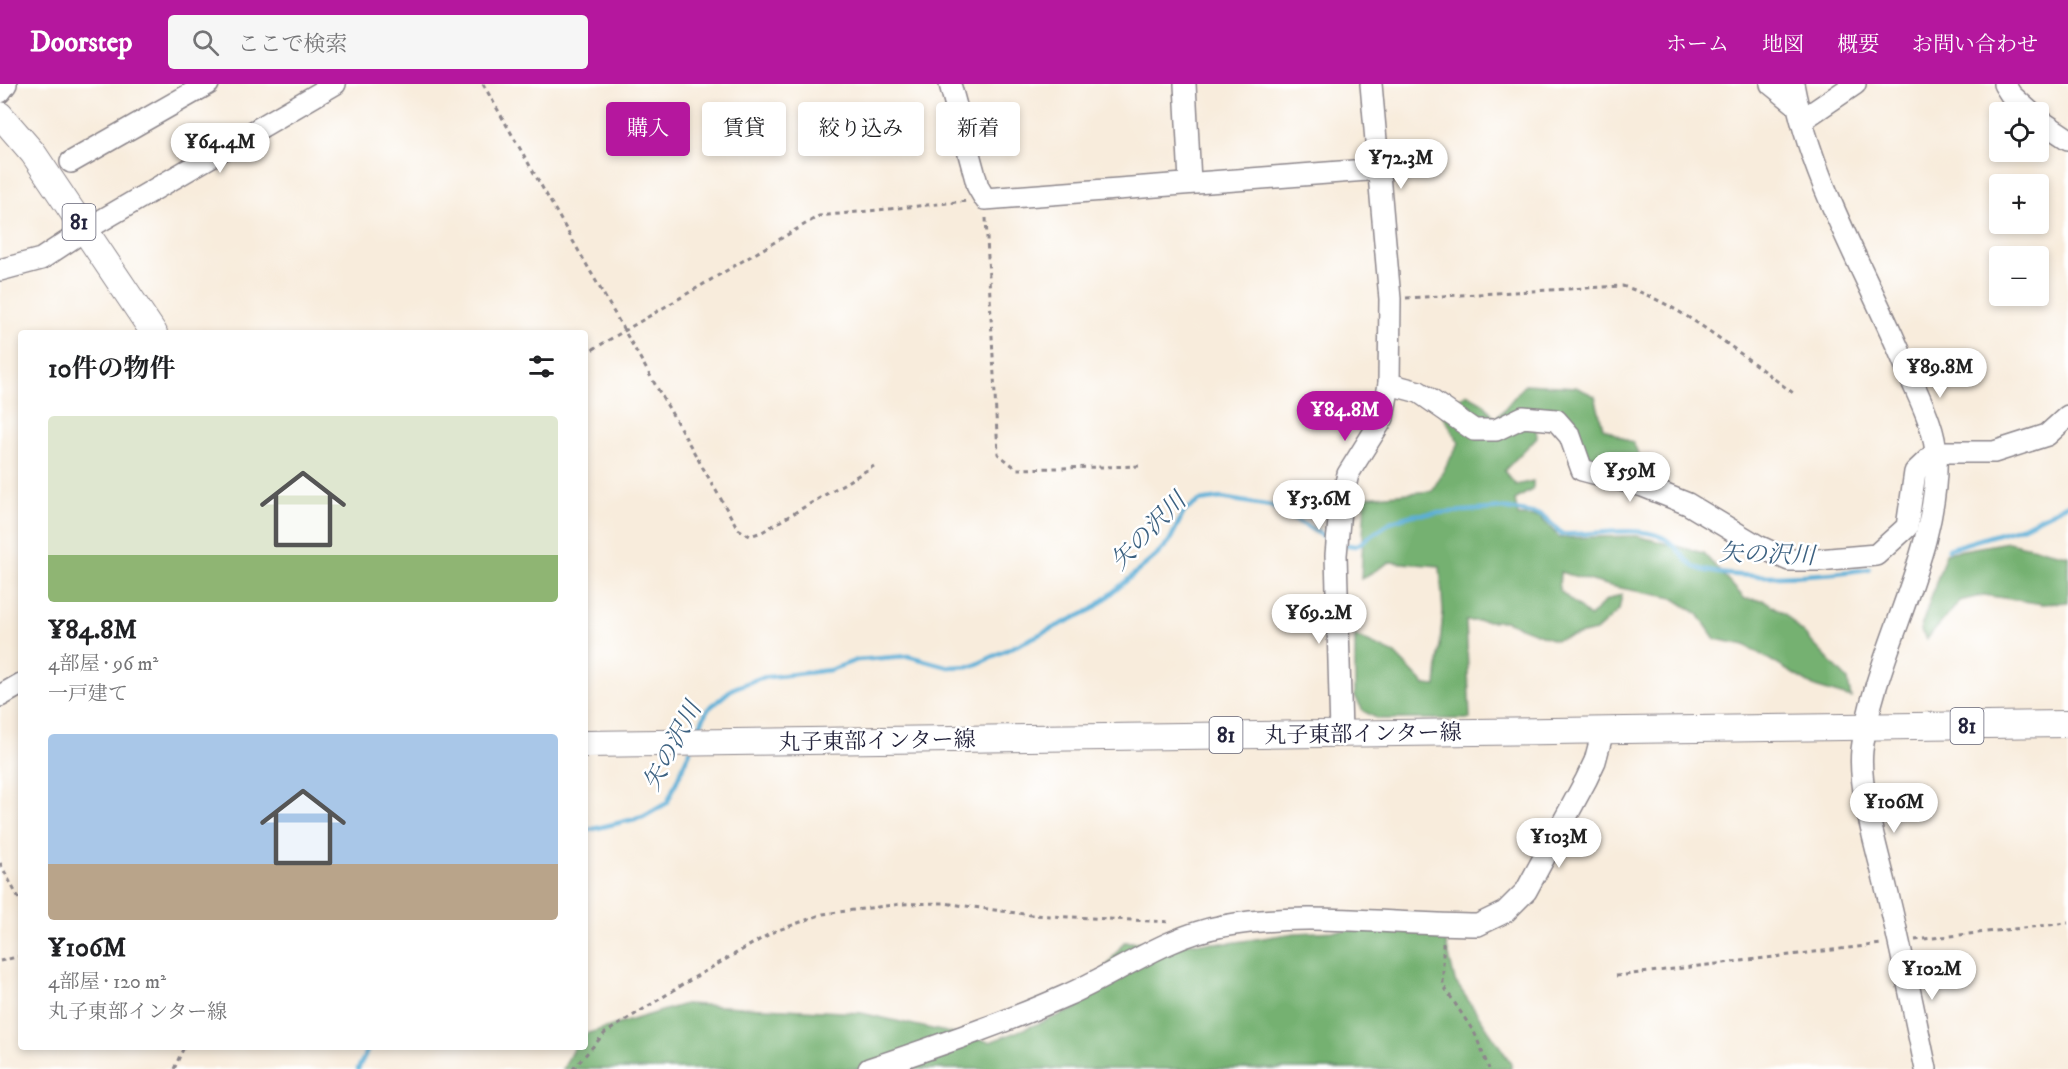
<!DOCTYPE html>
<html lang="ja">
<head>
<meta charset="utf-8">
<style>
	:root { --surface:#fff; --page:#f6f6f6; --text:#202124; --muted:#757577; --accent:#b5179e }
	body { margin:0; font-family:"IM FELL DW Pica","Noto Serif JP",serif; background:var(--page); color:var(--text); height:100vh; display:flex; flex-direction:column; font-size:22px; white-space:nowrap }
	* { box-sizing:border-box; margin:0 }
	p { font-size:20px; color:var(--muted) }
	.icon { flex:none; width:33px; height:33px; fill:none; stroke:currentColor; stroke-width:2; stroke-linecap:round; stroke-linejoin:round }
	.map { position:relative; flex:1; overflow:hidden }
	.details { position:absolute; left:18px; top:246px; width:570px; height:720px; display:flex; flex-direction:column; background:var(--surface); border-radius:6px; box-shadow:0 3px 9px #0003 }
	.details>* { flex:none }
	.top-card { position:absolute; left:606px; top:18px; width:570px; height:54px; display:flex; gap:12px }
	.fabs { position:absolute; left:1989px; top:18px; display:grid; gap:12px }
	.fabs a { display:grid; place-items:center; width:60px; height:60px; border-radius:6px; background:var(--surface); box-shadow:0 3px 9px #0003; font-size:30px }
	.price { position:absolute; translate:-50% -51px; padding:0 14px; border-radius:21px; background:#fff; color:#222; font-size:20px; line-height:39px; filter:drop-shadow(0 2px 3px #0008) }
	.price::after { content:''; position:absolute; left:50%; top:36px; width:18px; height:14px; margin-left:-9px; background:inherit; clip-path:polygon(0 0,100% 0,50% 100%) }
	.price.selected { background:var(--accent); color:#fff }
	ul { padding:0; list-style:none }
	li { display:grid; align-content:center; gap:12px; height:318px; padding:0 30px }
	li span { display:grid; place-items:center; height:186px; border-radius:6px; color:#555 }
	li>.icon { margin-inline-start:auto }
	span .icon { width:108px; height:108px; fill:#fffc; stroke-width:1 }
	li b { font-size:26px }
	h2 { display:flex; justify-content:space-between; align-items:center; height:72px; padding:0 30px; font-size:26px }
	.tag { padding:0 21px; border-radius:6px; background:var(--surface); box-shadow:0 3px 9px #0003; font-size:21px; line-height:54px }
	.tag.selected { background:var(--accent); color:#fff }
	header { display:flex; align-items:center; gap:36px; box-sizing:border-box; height:84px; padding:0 30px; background:var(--accent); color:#fff }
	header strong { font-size:28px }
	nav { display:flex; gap:33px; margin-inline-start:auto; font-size:21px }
	.search { width:420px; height:54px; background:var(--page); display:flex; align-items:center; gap:15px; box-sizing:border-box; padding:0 21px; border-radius:6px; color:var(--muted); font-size:22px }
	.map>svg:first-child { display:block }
</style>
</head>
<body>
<header>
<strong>Doorstep</strong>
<div class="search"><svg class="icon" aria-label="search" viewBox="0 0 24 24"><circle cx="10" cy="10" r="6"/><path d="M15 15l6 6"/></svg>ここで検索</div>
<nav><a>ホーム</a><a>地図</a><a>概要</a><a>お問い合わせ</a></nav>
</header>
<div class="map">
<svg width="2068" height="985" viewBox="0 0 2068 985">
	<rect width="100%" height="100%" fill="#fff"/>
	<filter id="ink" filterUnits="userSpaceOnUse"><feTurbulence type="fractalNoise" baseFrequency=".0167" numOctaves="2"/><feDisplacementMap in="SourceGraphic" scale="12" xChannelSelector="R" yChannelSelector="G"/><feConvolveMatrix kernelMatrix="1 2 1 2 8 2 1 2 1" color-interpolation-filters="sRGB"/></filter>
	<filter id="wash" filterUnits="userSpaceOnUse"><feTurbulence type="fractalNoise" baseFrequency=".008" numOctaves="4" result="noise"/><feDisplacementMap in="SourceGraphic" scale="24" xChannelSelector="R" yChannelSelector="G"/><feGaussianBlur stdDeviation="1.35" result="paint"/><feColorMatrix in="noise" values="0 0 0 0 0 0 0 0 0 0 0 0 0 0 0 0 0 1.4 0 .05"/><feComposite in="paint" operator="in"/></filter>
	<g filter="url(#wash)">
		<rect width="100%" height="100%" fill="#f8ecdc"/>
		<!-- forest -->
		<g fill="#74b171" stroke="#4b6a56" stroke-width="1.5">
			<polygon points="1525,300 1576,303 1595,312 1603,344 1633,359 1642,376 1630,387 1594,381 1556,325 1535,336 1537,353 1504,387 1516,401 1533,397 1533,405 1515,416 1518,432 1540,433 1560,454 1637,452 1703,469 1745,515 1764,516 1786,531 1848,596 1851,614 1815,603 1745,561 1715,555 1698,530 1673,514 1610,502 1560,488 1559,506 1590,533 1605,517 1622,510 1619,526 1596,547 1554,556 1505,537 1466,537 1470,635 1378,635 1363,627 1355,612 1355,552 1395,570 1425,601 1436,602 1443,528 1440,482 1390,478 1361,495 1365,413 1432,407 1459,359 1440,326 1467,310 1483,319 1496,335"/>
			<polygon points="2008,458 2068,471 2068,518 2043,520 1984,511 1960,517 1927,555 1920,546 1946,469"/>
			<polygon points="1442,842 1455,897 1511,979 1511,985 563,985 574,963 585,963 585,950 685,920 861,929 990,958 1076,925 1124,858 1230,859 1295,849"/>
		</g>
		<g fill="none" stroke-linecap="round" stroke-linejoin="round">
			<!-- stream -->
			<g stroke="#5cafd7" stroke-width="4.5">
				<path d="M1341 460 1356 462 1392 437 1413 431 1503 424 1542 431 1562 450C1594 452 1633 441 1662 453 1677 459 1685 481 1700 485 1741 497 1827 491 1869 485"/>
				<polyline points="1948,465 2024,442 2068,420"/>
				<polyline points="696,651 707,626 732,605 760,594 830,586 857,576 908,572 949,583 973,582 1093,525 1157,471 1169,458 1184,428 1199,417 1221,414 1271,422 1331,456"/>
				<polyline points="585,747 643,733 667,719 690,667"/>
				<polyline points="358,985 369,963"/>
			</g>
		</g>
	</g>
	<g filter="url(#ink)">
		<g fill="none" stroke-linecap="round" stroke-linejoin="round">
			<defs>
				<g id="minor">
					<polyline points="950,0 978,103 985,115 1380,85"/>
					<polyline points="1185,0 1190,98"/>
					<polyline points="1371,0 1390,215 1389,300 1419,308 1474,346 1496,346 1523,333 1556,336 1570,352 1582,386 1643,402 1688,420 1758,462 1789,476 1818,476 1876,471 1907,443 1915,388 1936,368 1994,368 2047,351 2068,332"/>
					<polyline points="1771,0 1798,22"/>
					<path d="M1793 0C1811 97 1866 188 1904 278 1915 307 1935 340 1936 371 1940 471 1874 567 1862 666 1858 704 1877 765 1886 803 1901 863 1913 924 1926 985"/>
					<polyline points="2004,0 2011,11 2030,28"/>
					<polyline points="0,8 6,0"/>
					<polyline points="2038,35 2068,55"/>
					<polyline points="1802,36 1855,0"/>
					<polyline points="71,78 208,0"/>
					<polyline points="0,186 41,175 85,146 335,0"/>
					<polyline points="0,612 21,600"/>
					<polyline points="1341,649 1336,471 1340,425 1348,390 1383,334 1389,300"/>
					<path d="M869 985C935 963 1002 940 1065 912 1118 889 1166 852 1223 842 1306 827 1394 841 1478 841L1505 828 1526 807 1586 696 1595 677 1603 647"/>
				</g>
				<g id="major">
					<polyline points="0,31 33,69 154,249"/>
					<polyline points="585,660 2068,640"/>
				</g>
			</defs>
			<!-- minor casing -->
			<use href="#minor" stroke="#8d878c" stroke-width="24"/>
			<!-- major casing -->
			<use href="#major" stroke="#8d878c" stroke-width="28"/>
			<!-- path -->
			<g stroke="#8d878c" stroke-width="3" stroke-dasharray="4.5 4.5" stroke-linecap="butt">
				<polyline points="483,0 738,445 750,452 762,448 874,382"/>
				<polyline points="986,134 998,370 1017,385 1141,382"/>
				<path d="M1406 214 1622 202C1680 218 1746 275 1796 311"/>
				<polyline points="585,270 819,132 967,117"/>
				<polyline points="0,779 21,819"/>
				<polyline points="1915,856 2068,839"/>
				<polyline points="1443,859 1443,901 1475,950 1489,985"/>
				<polyline points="0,877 21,872"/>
				<polyline points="1616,892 1882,860"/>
				<polyline points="174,985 184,963"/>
				<polyline points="573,985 605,949 695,893 773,848 823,830 901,820 944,819 1031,831 1171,838"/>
			</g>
			<!-- minor -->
			<use href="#minor" stroke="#fff" stroke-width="21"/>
			<!-- major -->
			<use href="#major" stroke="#fff" stroke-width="26"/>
		</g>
	</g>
	<g text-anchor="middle" stroke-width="5" stroke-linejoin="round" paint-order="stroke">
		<!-- shield labels -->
		<g fill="#fff" stroke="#646476" stroke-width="1.5">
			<rect x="62.5" y="120" width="33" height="36" rx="4.5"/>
			<rect x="1950.5" y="624" width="33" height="36" rx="4.5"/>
			<rect x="1209.5" y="633" width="33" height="36" rx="4.5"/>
		</g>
		<g font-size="21" font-weight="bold" fill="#22223b">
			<text x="79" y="145">81</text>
			<text x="1967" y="649">81</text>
			<text x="1226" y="658">81</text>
		</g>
		<!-- street labels -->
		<g font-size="22" fill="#22223b" stroke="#fff">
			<text transform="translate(1363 649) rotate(-1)" y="8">丸子東部インター線</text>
			<text transform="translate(877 656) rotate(-1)" y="8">丸子東部インター線</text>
		</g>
		<!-- water labels -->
		<g font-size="24" font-style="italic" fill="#3c6181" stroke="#fff">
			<text transform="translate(1148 447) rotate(-46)" y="8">矢の沢川</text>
			<text transform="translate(1767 470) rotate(2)" y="8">矢の沢川</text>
			<text transform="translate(672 662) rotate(-62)" y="8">矢の沢川</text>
		</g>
	</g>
</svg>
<div class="fabs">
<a><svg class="icon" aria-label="locate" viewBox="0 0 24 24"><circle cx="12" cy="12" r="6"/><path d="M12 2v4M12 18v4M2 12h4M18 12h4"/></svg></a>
<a>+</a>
<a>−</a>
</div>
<b class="price" style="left:220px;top:90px">¥64.4M</b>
<b class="price" style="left:1401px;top:106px">¥72.3M</b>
<b class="price" style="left:1940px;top:315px">¥89.8M</b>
<b class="price selected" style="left:1345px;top:358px">¥84.8M</b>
<b class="price" style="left:1630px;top:419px">¥59M</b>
<b class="price" style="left:1319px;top:447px">¥53.6M</b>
<b class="price" style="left:1319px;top:561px">¥69.2M</b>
<b class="price" style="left:1894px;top:750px">¥106M</b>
<b class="price" style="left:1559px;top:785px">¥103M</b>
<b class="price" style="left:1932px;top:917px">¥102M</b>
<div class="top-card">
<a class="tag selected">購入</a>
<a class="tag">賃貸</a>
<a class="tag">絞り込み</a>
<a class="tag">新着</a>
</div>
<section class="details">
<h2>10件の物件<svg class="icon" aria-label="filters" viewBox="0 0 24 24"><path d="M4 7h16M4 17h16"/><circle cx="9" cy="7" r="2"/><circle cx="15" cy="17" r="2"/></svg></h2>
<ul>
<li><span style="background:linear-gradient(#dfe7d0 75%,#8fb573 0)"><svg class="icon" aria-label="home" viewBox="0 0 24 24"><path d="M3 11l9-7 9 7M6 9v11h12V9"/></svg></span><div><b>¥84.8M</b><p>4部屋 · 96 m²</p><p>一戸建て</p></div></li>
<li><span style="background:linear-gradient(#a9c7e8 70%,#b9a48a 0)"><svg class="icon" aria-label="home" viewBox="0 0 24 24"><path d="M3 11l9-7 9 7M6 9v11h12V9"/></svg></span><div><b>¥106M</b><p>4部屋 · 120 m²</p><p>丸子東部インター線</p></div></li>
</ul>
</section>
</div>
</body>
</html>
